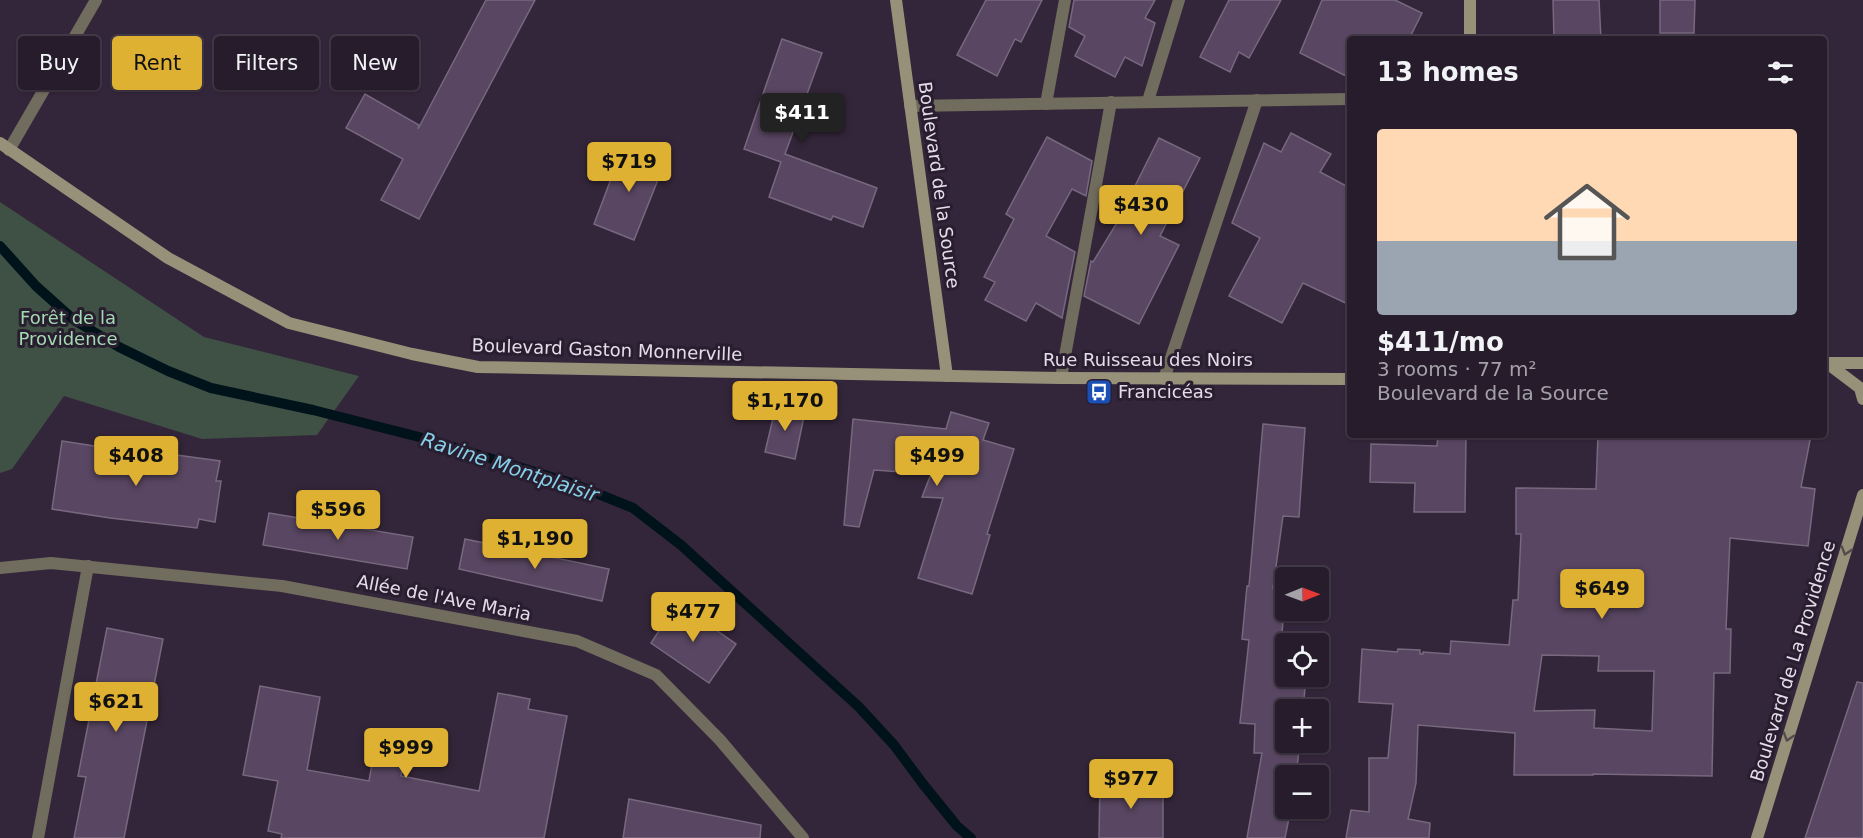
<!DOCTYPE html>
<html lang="en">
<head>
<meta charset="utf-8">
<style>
	:root { --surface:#271c2c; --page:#2f2534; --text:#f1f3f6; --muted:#a4a1a9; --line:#433a48; --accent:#deb133 }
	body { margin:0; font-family:"DejaVu Sans",sans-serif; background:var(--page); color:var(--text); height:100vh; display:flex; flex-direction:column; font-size:22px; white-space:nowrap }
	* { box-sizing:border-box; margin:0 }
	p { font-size:20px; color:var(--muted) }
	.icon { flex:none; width:33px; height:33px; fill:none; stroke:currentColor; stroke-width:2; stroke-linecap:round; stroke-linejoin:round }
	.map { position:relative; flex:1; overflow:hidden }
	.sheet { position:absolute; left:1347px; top:36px; width:480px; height:402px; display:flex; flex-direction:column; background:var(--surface); border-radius:6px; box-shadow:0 2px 4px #0004,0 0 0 2px var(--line) }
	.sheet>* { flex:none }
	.guide { position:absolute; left:18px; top:36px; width:570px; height:54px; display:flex; gap:12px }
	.needle { width:39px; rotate:89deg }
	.buttons { position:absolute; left:1275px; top:567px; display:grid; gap:12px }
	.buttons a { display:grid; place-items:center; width:54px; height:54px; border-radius:6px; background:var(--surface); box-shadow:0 2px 4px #0004,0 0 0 2px var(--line); font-size:30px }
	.price { position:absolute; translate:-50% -51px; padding:0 14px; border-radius:6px; background:var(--accent); color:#111; font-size:20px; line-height:39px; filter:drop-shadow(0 2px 3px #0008) }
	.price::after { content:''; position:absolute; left:50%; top:36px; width:18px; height:14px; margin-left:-9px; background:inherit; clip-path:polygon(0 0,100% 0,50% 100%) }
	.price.selected { background:#222; color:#fff }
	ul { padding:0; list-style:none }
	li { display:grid; align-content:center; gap:12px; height:318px; padding:0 30px }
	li+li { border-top:2px solid var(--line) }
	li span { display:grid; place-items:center; height:186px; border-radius:6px; color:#555 }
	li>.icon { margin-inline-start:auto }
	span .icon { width:108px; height:108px; fill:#fffc; stroke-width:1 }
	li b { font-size:26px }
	h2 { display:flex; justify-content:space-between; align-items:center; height:72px; padding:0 30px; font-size:26px }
	.pill { padding:0 21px; border-radius:6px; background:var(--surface); box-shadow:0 2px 4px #0004,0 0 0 2px var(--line); font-size:21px; line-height:54px }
	.pill.selected { background:var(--accent); color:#111 }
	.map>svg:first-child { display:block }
</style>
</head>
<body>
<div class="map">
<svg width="1863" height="838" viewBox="0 0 1863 838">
	<rect width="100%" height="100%" fill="#34263a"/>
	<!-- green -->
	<polygon fill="#3f5144" points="0,202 204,337 359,376 317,435 202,439 64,396 12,469 0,473"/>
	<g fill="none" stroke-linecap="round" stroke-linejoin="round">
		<!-- stream -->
		<polyline stroke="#01131a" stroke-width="10" points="0,246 36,286 74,320 119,347 168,371 211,388 313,410 427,439 571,483 633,508 681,545 859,707 894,745 923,784 957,826 971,838"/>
	</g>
	<!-- building -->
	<g fill="#594662" stroke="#77687e" stroke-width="1.5" fill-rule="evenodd">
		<polygon points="486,0 535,0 419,219 381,200 403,159 346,128 365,94 419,125 418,129"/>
		<polygon points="986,0 1042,0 1021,42 1015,39 997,76 957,55"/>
		<polygon points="1074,0 1155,0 1145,18 1155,23 1142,66 1125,57 1115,77 1075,56 1085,36 1069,27"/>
		<polygon points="1229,0 1281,0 1249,58 1239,52 1230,72 1200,57"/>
		<polygon points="1322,0 1395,0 1422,13 1409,39 1350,39 1350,78 1300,53"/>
		<polygon points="1553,0 1599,0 1601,39 1554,39"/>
		<polygon points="1660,0 1695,0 1694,33 1660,33"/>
		<polygon points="782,39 822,53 785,154 877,188 863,227 833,216 831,220 769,197 781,162 744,149"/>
		<polygon points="1291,133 1331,154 1320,172 1350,188 1350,305 1303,283 1282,323 1229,296 1260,238 1232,223 1264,143 1281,152"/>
		<polygon points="1047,137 1092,161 1086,196 1072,189 1046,236 1075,252 1062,318 1036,303 1026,321 985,300 995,282 984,277 1014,219 1006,214"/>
		<polygon points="1159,138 1200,158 1160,236 1179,245 1139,324 1084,296 1091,261 1093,262 1115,226"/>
		<polygon points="623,147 664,161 657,176 659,177 634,240 594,224"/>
		<polygon points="776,406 805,412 795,459 765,452"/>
		<polygon points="951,412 989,423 983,440 1014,449 987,534 990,535 972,594 918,578 943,498 922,497 931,474 874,470 859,527 844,525 853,419 946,429"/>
		<polygon points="1263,424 1305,428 1299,517 1283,516 1273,588 1286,589 1277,686 1305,688 1303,710 1286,710 1286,742 1300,742 1296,776 1286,776 1286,808 1291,808 1285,838 1247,838 1262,753 1254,753 1255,724 1240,723 1249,640 1242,639 1247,586 1249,586"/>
		<polygon points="1438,435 1466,435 1465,512 1414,512 1415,483 1370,482 1371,444 1437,446"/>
		<path d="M1598 435H1811L1801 487 1815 489 1808 546 1730 538 1726 629H1731L1730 673H1714L1712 776 1593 774V775H1514L1515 733 1418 725 1416 783 1408 819 1430 823 1429 838H1346L1351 810 1369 812V758H1388L1393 704 1359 702 1362 649 1397 652 1398 649 1420 650V654H1423V652L1450 654 1451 641 1509 645 1513 600H1518L1521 534H1516V488L1596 489ZM1542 655 1599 656 1598 671H1654L1652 731 1594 728 1595 710 1534 711Z"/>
		<polygon points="62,441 120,450 119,462 174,469 177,455 220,461 216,481 221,481 215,522 199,519 197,528 110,518 52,509"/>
		<polygon points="269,513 413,537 407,569 263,545"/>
		<polygon points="465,539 609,569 602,601 459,569"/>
		<polygon points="677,603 736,644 709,683 651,643"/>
		<polygon points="107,628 163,639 124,838 74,838 86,777 78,776"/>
		<polygon points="1857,682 1863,683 1863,838 1805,838"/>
		<polygon points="260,686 320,697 307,770 369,781 377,735 407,740 401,776 479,791 498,693 530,699 528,709 567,716 544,838 281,838 282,834 268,831 278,781 243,775"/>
		<polygon points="1100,781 1163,782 1163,838 1099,838"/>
		<polygon points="629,799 761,825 760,838 623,838"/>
	</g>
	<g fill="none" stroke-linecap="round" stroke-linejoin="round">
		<!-- lane -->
		<polyline stroke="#716d5e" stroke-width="12" points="38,838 88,566"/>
		<!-- street -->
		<g stroke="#716d5e" stroke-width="12">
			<polyline points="1148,101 1179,0"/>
			<polyline points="1046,104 1065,0"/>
			<polyline points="910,106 1350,99"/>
			<polyline points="9,150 96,0"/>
			<polyline points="1061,378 1111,102"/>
			<polyline points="1164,379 1257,100"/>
			<polyline points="0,568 51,563 282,586 577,641 656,675 720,740 803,838"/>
		</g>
		<!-- secondary -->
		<g stroke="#989179" stroke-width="12">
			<polyline points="896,0 947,376"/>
			<polyline points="1470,39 1470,0"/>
			<polyline points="0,143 168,258 289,323 412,354 478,367 1061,378 1350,379"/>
			<polyline points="1825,363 1863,363"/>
			<polyline points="1827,363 1860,388 1863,399"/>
			<polyline points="1757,838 1863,495"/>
		</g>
	</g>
	<!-- one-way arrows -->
	<defs><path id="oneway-chevron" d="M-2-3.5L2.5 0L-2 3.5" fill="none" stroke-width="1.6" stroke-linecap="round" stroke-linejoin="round" transform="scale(1.5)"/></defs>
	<g stroke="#554b4d">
		<use href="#oneway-chevron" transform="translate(1846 551) rotate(107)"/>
		<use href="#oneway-chevron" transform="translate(1788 737) rotate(107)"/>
	</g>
	<!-- icons -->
	<defs>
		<symbol id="bus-square" viewBox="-11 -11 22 22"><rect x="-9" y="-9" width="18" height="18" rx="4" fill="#1a4fb4" stroke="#291d30"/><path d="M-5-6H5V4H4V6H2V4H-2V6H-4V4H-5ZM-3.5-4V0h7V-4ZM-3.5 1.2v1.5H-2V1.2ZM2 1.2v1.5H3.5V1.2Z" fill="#fff"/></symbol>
	</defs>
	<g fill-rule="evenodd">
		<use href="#bus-square" x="1084" y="377" width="30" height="30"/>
	</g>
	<g text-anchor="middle" stroke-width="6" stroke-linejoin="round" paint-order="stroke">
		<!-- street labels -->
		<g font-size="18" fill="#e5dce9" stroke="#291d30">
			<text transform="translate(939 185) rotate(82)" y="6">Boulevard de la Source</text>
			<text transform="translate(607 350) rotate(2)" y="6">Boulevard Gaston Monnerville</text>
			<text x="1148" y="366">Rue Ruisseau des Noirs</text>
			<text transform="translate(444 598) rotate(11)" y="6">Allée de l'Ave Maria</text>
			<text transform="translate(1793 661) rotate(-73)" y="6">Boulevard de La Providence</text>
		</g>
		<!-- park labels -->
		<g font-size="18" fill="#a2dab1" stroke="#291d30">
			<text x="68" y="324">Forêt de la<tspan x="68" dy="21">Providence</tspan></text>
		</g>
		<!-- poi labels -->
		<g font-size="18" fill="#e5dce9" stroke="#291d30" text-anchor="start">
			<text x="1118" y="398">Francicéas</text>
		</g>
		<!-- water labels -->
		<g font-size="20" font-style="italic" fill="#86d0e8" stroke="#291d30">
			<text transform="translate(510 467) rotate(18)" y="7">Ravine Montplaisir</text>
		</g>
	</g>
</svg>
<div class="buttons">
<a><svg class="needle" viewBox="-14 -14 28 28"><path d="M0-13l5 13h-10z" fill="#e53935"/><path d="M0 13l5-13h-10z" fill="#a4a1a9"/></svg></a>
<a><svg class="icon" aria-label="locate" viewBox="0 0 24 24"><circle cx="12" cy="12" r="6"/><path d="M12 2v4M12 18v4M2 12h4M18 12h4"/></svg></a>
<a>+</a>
<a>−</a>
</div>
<b class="price selected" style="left:802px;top:144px">$411</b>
<b class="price" style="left:629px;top:193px">$719</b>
<b class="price" style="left:1141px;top:236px">$430</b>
<b class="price" style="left:785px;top:432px">$1,170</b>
<b class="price" style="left:136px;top:487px">$408</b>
<b class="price" style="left:937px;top:487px">$499</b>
<b class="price" style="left:338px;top:541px">$596</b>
<b class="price" style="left:535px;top:570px">$1,190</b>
<b class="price" style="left:1602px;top:620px">$649</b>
<b class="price" style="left:693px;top:643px">$477</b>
<b class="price" style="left:116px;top:733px">$621</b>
<b class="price" style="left:406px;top:779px">$999</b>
<b class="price" style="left:1131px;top:810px">$977</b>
<div class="guide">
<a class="pill">Buy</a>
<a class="pill selected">Rent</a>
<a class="pill">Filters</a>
<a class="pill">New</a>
</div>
<section class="sheet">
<h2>13 homes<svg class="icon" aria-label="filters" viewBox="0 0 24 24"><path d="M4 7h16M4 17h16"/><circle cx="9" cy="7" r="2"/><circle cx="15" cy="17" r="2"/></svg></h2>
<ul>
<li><span style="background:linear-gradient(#ffd9b3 60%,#9aa5b1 0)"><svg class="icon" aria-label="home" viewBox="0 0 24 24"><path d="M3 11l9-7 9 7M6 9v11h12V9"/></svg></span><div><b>$411/mo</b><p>3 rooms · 77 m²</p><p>Boulevard de la Source</p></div></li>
</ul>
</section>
</div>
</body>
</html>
